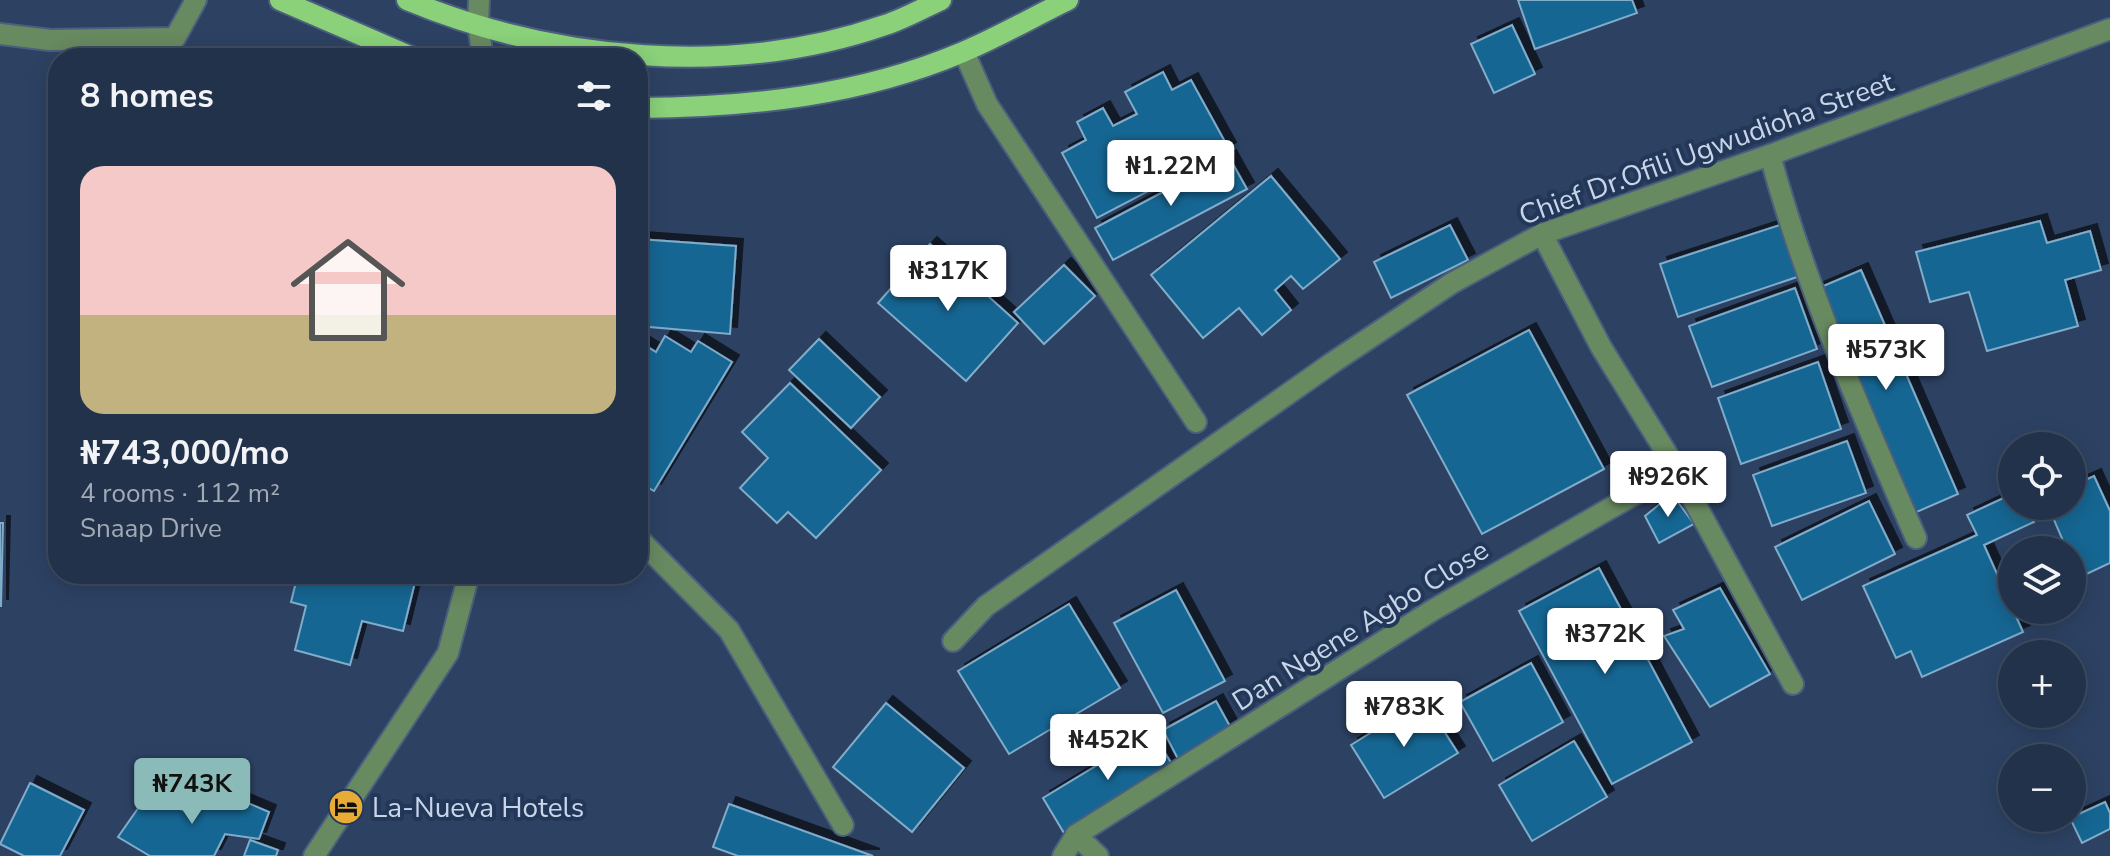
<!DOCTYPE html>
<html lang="en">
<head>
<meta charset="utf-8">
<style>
	:root { --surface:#22324a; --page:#2a3a51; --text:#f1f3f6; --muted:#a2aab5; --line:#3f4d62; --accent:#8bbbb9 }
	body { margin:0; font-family:"Nunito Sans",sans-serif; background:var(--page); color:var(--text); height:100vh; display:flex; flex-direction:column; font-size:30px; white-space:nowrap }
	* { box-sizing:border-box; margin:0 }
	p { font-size:26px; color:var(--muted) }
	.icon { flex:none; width:44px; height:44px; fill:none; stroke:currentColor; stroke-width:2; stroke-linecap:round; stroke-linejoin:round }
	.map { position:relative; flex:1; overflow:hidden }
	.side { position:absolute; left:48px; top:48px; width:600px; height:536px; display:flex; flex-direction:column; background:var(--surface); border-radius:32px; box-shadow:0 4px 20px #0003,0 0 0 2px var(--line) }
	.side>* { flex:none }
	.tools { position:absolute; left:1998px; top:432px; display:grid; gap:16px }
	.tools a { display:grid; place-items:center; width:88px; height:88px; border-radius:50%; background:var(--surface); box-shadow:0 4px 20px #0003,0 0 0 2px var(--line); font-size:40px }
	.price { position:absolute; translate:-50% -68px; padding:0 18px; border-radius:8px; background:#fff; color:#222; font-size:26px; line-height:52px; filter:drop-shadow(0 2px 4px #0008) }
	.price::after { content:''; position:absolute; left:50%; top:48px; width:24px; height:18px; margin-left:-12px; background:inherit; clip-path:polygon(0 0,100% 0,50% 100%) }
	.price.selected { background:var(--accent); color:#111 }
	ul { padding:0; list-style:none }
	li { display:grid; align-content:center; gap:16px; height:424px; padding:0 32px }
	li span { display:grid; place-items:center; height:248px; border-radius:24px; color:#555 }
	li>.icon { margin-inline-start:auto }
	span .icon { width:144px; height:144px; fill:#fffc; stroke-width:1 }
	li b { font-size:34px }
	h2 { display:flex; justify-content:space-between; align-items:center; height:96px; padding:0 32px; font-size:34px }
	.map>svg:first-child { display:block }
</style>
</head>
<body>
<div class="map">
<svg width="2110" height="856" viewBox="0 0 2110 856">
	<defs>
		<filter id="shadow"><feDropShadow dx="7" dy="-7" stdDeviation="0" flood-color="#0009"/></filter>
	</defs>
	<rect width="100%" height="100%" fill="#2d4263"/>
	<!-- building -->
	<g fill="#156693" stroke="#81acca" stroke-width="2" filter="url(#shadow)">
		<polygon points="1518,0 1632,0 1637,13 1535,49"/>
		<polygon points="1512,25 1535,74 1494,93 1471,44"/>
		<polygon points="1163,72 1172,90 1191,80 1229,149 1097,218 1062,153 1086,140 1077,122 1103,108 1113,126 1137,114 1125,92"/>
		<polygon points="1229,157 1247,189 1113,260 1095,228"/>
		<polygon points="1271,176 1340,259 1303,289 1291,276 1275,290 1291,310 1262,335 1239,308 1203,338 1151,275"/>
		<polygon points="2040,221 2047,243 2090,231 2101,270 2065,280 2078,326 1987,351 1969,292 1930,302 1916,252"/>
		<polygon points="1783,224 1800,276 1678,317 1660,264"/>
		<polygon points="1450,225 1468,260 1391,298 1374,262"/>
		<polygon points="638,239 736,246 730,334 638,326"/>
		<polygon points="930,244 1018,323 966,381 878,303"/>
		<polygon points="1064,265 1095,296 1044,344 1014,312"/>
		<polygon points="1861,270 1958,494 1912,514 1814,290"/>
		<polygon points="1795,288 1817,349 1712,387 1689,326"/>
		<polygon points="1529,330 1604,469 1482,534 1407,395"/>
		<polygon points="665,336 691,352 698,341 732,362 654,491 638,482 638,345 640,342 656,352"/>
		<polygon points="819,339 880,397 851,428 789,370"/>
		<polygon points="1818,362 1841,429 1741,464 1718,398"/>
		<polygon points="790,383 881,470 816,538 788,512 777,523 740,488 768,458 742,432"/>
		<polygon points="1847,441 1866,493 1772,526 1753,475"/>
		<polygon points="2094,476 2110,511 2110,563 2080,577 2072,550 2067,550 2048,506 2072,506 2072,486"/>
		<polygon points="1672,494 1694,524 1659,543 1645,516"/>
		<polygon points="2012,494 2012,506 2026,506 2034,522 1984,545 2023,632 1922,677 1911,651 1896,658 1863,586 1977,535 1967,515"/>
		<polygon points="1869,501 1895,554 1802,600 1775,547"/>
		<polygon points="0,523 3,523 1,606 0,606"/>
		<polygon points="1599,568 1692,742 1612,784 1519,611"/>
		<polygon points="298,574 417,574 403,631 362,621 350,665 295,650 306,606 291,602"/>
		<polygon points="1720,588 1770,674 1710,707 1664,636 1684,629 1673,610"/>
		<polygon points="1176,590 1225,681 1163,713 1114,623"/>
		<polygon points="1069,604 1120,688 1009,754 958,671"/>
		<polygon points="1531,663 1563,722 1493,761 1460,702"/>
		<polygon points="1424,700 1458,753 1384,798 1351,745"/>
		<polygon points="1216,701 1232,730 1178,759 1163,730"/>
		<polygon points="886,703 964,768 912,832 833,767"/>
		<polygon points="1152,732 1173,766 1064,833 1043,798"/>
		<polygon points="1574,741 1607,797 1532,841 1499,785"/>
		<polygon points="30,783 84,810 60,856 24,856 0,844"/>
		<polygon points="217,790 269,812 259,839 225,834 214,856 150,856 118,837 146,797 185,811"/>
		<polygon points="2105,802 2110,813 2110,829 2082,843 2070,818"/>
		<polygon points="729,804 873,856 738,856 713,847"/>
		<polygon points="250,840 278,850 276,856 244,856"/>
	</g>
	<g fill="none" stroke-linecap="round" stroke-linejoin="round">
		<defs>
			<g id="minor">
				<polyline points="479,0 478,25 483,58"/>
				<polyline points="0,34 50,40 175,38 196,0"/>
				<polyline points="964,52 987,104 1196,422"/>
				<path d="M1770 155C1806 288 1861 412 1916 538"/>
				<polyline points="1542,234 1601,347 1677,470 1793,684"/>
				<polyline points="638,538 729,630 843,825"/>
				<polyline points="953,641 986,606 1332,363 1452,283 1542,234 1770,155 2110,29"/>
				<polyline points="1076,835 1098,856"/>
				<polyline points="314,856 448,653 469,574"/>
				<polyline points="1063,856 1076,835 1433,610 1677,470"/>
			</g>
			<g id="major">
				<polyline points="280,0 414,58"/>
				<path d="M407 0C554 61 733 78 885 25 904 19 923 8 941 0"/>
				<path d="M638 108C750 107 859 96 963 52 999 37 1033 17 1068 0"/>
			</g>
		</defs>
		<!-- minor casing -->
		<use href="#minor" stroke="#4c5f7e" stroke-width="24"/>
		<!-- major casing -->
		<use href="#major" stroke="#4c5f7e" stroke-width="24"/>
		<!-- minor -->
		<use href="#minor" stroke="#688a60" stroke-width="20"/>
		<!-- major -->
		<use href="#major" stroke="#8ad17a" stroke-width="20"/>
	</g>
	<!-- icons -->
	<defs>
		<symbol id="hotel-disc" viewBox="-11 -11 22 22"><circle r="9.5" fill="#e7ac37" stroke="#233758"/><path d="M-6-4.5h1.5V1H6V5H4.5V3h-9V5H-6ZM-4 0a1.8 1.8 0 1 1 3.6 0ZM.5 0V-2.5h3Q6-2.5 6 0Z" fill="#111"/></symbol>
	</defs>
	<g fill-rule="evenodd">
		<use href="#hotel-disc" x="326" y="787" width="40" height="40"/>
	</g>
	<g text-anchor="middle" stroke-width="8" stroke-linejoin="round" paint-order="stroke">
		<!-- street labels -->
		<g font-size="28" fill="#c8d5e9" stroke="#233758">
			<text transform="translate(1706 148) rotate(-20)" y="10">Chief Dr.Ofili Ugwudioha Street</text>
			<text transform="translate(1360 625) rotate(-32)" y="10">Dan Ngene Agbo Close</text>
		</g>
		<!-- poi labels -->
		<g font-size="28" fill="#c8d5e9" stroke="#233758" text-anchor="start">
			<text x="372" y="817">La-Nueva Hotels</text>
		</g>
	</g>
</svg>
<div class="tools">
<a><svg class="icon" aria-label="locate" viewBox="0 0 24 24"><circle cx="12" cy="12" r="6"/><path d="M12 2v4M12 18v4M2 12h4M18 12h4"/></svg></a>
<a><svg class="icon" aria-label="layers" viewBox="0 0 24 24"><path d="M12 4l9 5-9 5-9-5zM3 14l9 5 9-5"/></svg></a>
<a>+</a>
<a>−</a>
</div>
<b class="price" style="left:1171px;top:208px">₦1.22M</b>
<b class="price" style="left:948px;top:313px">₦317K</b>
<b class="price" style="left:1886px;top:392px">₦573K</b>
<b class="price" style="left:1668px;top:519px">₦926K</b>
<b class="price" style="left:1605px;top:676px">₦372K</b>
<b class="price" style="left:1404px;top:749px">₦783K</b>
<b class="price" style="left:1108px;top:782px">₦452K</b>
<b class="price selected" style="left:192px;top:826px">₦743K</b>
<section class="side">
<h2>8 homes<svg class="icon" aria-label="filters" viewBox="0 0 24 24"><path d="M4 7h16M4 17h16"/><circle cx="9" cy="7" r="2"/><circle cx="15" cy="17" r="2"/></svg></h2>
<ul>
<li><span style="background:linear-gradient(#f6c9c9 60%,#c2b280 0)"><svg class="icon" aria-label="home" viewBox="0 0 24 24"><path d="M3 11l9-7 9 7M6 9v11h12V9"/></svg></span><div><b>₦743,000/mo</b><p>4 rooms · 112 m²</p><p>Snaap Drive</p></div></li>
</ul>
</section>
</div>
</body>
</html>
